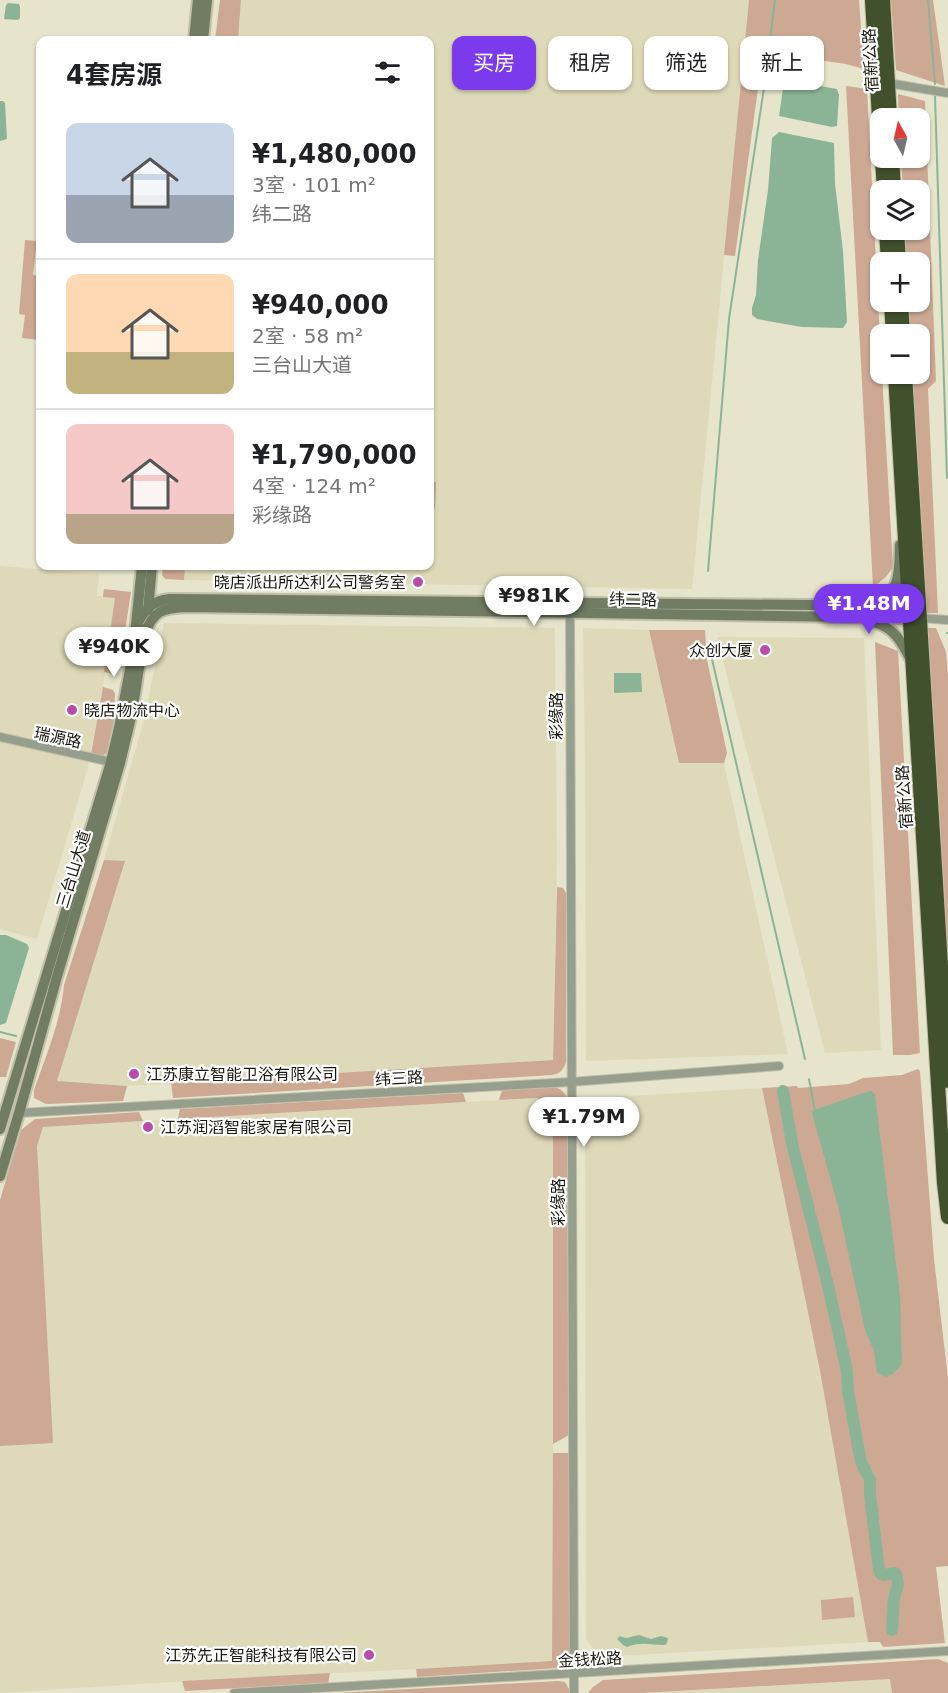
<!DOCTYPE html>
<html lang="zh">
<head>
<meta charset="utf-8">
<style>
	:root { --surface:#fff; --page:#f2f2f2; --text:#202124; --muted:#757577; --line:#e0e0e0; --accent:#7c3aed }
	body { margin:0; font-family:"DejaVu Sans","Noto Sans SC",sans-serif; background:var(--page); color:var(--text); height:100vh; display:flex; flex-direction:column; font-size:22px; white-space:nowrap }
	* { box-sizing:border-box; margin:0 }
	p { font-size:20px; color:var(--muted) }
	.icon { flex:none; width:33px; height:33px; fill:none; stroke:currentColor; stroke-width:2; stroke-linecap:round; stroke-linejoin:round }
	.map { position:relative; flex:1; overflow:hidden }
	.drawer { position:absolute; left:36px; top:36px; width:398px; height:534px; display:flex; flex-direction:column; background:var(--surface); border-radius:12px; box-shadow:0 2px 4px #0004 }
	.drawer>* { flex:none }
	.hud { position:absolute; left:452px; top:36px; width:406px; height:54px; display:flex; gap:12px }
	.needle { width:39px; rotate:352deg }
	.fabs { position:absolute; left:870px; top:108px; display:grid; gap:12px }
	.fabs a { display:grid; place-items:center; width:60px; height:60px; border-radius:12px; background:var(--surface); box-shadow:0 2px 4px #0004; font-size:30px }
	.price { position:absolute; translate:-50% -51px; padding:0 14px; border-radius:21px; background:#fff; color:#222; font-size:20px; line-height:39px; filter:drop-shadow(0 2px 3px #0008) }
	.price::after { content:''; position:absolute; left:50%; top:36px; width:18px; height:14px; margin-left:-9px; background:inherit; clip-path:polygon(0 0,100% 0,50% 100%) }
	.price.current { background:var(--accent); color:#fff }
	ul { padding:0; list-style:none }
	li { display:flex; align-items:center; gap:18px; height:150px; padding:0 30px }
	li+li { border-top:2px solid var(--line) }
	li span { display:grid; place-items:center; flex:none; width:168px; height:120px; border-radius:12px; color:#555 }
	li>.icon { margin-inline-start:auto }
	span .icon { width:72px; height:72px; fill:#fffc; stroke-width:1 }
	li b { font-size:26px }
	h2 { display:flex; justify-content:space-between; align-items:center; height:72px; padding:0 30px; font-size:26px }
	.chip { padding:0 21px; border-radius:12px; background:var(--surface); box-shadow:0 2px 4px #0004; font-size:21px; line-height:54px }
	.chip.current { background:var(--accent); color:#fff }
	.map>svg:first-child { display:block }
</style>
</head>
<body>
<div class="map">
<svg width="948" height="1693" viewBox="0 0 948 1693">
	<rect width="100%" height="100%" fill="#e6e4ca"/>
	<!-- built -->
	<g fill="#dedab9">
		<polygon points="241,0 749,0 692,589 184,580 185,566 429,566 429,40 238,40"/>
		<polygon points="0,566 99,574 97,596 115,598 103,687 88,767 37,939 0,929"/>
		<polygon points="164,623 555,628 557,859 553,1060 127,1086 56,1082 125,862 104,860 144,720"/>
		<polygon points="583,628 649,630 679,763 724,763 788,1054 586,1061 585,765"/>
		<polygon points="717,637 864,638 881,1050 825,1053"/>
		<polygon points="762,1088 820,1371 868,1642 599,1657 586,1639 585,1108 597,1098"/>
		<polygon points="537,1098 553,1105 553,1662 219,1679 0,1693 0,1257 43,1127"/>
		<polygon points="891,1679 892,1693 642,1693"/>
	</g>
	<!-- green -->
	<g fill="#cda994">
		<polygon points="220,0 241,0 238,40 215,40"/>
		<polygon points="749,0 859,0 864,69 846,64 763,52 735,256 724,255"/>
		<polygon points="891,0 933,0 945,86 896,70"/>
		<polygon points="846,86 867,89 880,339 880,374 882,374 893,567 886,577 873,587"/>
		<polygon points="898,94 925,101 936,381 928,389 938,613 925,613 912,374 920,374 920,334 910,334 908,302 920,302 920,262 906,262 905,230 920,230 920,190 903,190 901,158 920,158 920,118 899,118"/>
		<polygon points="25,240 37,241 33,275 40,276 40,340 22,338 25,315 19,314"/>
		<polygon points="429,482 436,482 436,484 435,507 434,510 429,511"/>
		<polygon points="163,566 185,566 184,580 165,579 162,575"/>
		<polygon points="104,589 131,592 119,670 115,674 104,672 115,598 103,597"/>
		<polygon points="925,628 936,628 946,652 948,675 948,1007"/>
		<polygon points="649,630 705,630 707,660 727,753 724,763 679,763"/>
		<polygon points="875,642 898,651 920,1053 910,1055 893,1055"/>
		<path d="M103 687 113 690 115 694C114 706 115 747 105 754 101 757 95 755 91 754Z"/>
		<path d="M104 860 125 861 57 1081 127 1086 123 1101 46 1104 34 1098V1090C46 1056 61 1021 64 985Z"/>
		<path d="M557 887 563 888 566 893V1062C563 1071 560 1073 552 1075L173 1098 171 1083 553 1060Z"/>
		<polygon points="0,1038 16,1042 6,1077 0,1077"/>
		<polygon points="918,1069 920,1071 934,1259 948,1378 948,1566 936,1567 945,1643 883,1647 880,1642 868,1642 820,1371 762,1088 797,1086 798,1088 849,1084 863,1078 902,1075"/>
		<path d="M552 1086C560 1089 564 1090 567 1098L569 1435 553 1444V1106L537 1098 499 1100 502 1090Z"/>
		<polygon points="463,1093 466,1102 178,1119 180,1109"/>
		<polygon points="139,1112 143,1121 43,1127 37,1146 53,1443 0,1446 0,1200 21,1130 35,1119"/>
		<path d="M553 1453H570V1656C567 1662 564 1665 558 1668L417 1677 416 1669 552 1661Z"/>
		<polygon points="853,1597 855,1617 822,1620 821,1600"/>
		<polygon points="938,1659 948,1663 948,1693 892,1693 890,1679 642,1693 588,1693 592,1688 603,1680"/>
		<polygon points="330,1673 328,1683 324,1683 185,1691 182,1681"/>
		<polygon points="558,1681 565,1682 569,1689 569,1693 336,1693"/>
	</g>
	<!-- water -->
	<g fill="#8bb497">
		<polygon points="8,3 19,4 20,7 20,18 18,20 4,19 6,5"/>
		<polygon points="786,80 837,89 839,95 837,126 832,127 779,116 784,82"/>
		<polygon points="0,101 3,101 5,103 7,139 0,141"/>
		<polygon points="779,132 834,143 835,184 843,251 847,322 843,328 802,327 757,319 752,315 752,308 756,295 758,260 768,190 772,138"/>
		<polygon points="614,673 641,673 642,692 614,693"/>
		<polygon points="0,935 6,935 27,944 29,948 6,1023 0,1025"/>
		<polygon points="872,1091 875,1095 900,1295 902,1364 893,1374 886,1377 877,1373 874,1351 865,1330 838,1206 813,1117 812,1111 866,1092"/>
		<path d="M639 1635 651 1639 661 1636 668 1638 667 1643 665 1645C651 1645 640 1641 627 1647L623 1645 617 1639 620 1636 626 1638Z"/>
	</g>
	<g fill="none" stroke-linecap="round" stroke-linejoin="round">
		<!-- stream -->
		<g stroke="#8bb497" stroke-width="2">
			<polyline points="928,0 935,84"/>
			<polyline points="768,57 775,0"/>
			<polyline points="935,96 947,478"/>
			<polyline points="708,571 729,319 767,68"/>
			<polyline points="947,633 948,633"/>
			<polyline points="711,655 805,1059"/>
			<polyline points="0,1032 16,1036"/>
			<polyline points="809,1079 815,1112"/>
		</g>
		<!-- river -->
		<polyline stroke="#8bb497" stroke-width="12" points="783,1091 792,1143 827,1281 847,1371 848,1392 861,1462 870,1480 870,1494 879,1570 881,1574 884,1575 895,1573 897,1576 898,1584 894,1598 892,1630"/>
		<defs>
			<g id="street">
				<polyline points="888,83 948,93"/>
				<polyline points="570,609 574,1693"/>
				<polyline points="920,618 948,620"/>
				<polyline points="0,737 111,762"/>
				<polyline points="19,1113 571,1082 779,1066"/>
				<polyline points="234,1693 948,1651"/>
			</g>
			<g id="secondary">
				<polyline points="194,40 198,0"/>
				<polyline points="203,40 207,0"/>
				<path d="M868 601C902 597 899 573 900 545"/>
				<polyline points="148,610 152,566"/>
				<path d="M870 621C894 627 900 639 911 660"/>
				<path d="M136 627C143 611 151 601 169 599L909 606"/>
				<path d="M144 635C154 610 162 608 187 607L916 618"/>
				<polyline points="0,1129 111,762 119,728 133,654 142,566"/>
				<polyline points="0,1176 19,1113 58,973 120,763 132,713 145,629"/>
			</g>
			<g id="highway">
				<polyline points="872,0 880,134"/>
				<polyline points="883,0 890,118"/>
				<polyline points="882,158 884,190"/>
				<polyline points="892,158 894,190"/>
				<polyline points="886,230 888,262"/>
				<polyline points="897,230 899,262"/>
				<polyline points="891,302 893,334"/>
				<polyline points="901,302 903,334"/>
				<polyline points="895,374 944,1183 948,1217"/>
				<polyline points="905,374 948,1081"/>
			</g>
		</defs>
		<!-- street casing -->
		<use href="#street" stroke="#c1bfa8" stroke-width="10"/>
		<!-- secondary casing -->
		<use href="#secondary" stroke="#c1bfa8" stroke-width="14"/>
		<!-- highway casing -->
		<use href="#highway" stroke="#c1bfa8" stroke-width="16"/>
		<!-- street -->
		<use href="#street" stroke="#969e8d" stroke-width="8"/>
		<!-- secondary -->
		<use href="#secondary" stroke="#717d63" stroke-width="10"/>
		<!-- highway -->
		<use href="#highway" stroke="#41512d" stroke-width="14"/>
	</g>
	<!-- markers -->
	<g fill="#bb4ba8" stroke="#fff" stroke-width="2">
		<circle cx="418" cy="582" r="6"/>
		<circle cx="765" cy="650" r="6"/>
		<circle cx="72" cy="710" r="6"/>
		<circle cx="134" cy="1074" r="6"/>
		<circle cx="148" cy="1127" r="6"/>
		<circle cx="369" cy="1655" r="6"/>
	</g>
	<g text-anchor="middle" stroke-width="4.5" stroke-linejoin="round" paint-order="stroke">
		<!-- street labels -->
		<g font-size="16" fill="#19180f" stroke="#fff">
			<text transform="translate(870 60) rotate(-93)" y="6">宿新公路</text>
			<text transform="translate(633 599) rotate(1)" y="6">纬二路</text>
			<text transform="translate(556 716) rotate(-90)" y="6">彩缘路</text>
			<text transform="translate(58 737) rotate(12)" y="6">瑞源路</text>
			<text transform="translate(904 797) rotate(-94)" y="6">宿新公路</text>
			<text transform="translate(73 869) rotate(-73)" y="6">三台山大道</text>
			<text transform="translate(399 1078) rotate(-3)" y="6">纬三路</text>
			<text transform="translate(558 1202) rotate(-90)" y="6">彩缘路</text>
			<text transform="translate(590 1659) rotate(-3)" y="6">金钱松路</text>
		</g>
		<!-- poi labels -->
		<g font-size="16" fill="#19180f" stroke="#fff" text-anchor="end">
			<text x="406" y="588">晓店派出所达利公司警务室</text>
			<text x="753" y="656">众创大厦</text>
			<text x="84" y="716" text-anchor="start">晓店物流中心</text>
			<text x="146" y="1080" text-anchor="start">江苏康立智能卫浴有限公司</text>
			<text x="160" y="1133" text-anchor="start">江苏润滔智能家居有限公司</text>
			<text x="357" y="1661">江苏先正智能科技有限公司</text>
		</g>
	</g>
</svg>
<div class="fabs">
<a><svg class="needle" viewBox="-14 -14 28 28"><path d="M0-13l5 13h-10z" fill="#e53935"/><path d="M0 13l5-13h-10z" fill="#757577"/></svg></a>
<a><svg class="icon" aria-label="layers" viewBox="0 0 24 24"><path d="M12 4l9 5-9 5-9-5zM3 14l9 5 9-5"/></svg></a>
<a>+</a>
<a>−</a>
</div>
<b class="price" style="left:534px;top:627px">¥981K</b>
<b class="price current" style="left:869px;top:635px">¥1.48M</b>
<b class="price" style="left:114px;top:678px">¥940K</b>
<b class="price" style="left:584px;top:1148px">¥1.79M</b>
<div class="hud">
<a class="chip current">买房</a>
<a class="chip">租房</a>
<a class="chip">筛选</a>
<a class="chip">新上</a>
</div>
<section class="drawer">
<h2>4套房源<svg class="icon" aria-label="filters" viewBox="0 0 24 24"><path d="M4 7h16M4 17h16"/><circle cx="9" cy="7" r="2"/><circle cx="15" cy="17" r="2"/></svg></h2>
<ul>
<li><span style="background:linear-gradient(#c9d6e8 60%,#9aa5b1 0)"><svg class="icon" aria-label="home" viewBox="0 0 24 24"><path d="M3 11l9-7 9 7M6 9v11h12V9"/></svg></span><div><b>¥1,480,000</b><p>3室 · 101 m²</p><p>纬二路</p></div></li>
<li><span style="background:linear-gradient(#ffd9b3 65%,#c2b280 0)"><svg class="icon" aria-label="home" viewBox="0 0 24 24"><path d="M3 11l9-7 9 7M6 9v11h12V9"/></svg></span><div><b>¥940,000</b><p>2室 · 58 m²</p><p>三台山大道</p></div></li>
<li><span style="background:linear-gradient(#f6c9c9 75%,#b9a48a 0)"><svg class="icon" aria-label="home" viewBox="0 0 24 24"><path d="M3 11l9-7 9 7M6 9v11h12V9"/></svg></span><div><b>¥1,790,000</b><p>4室 · 124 m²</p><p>彩缘路</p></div></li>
</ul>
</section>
</div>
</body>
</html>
